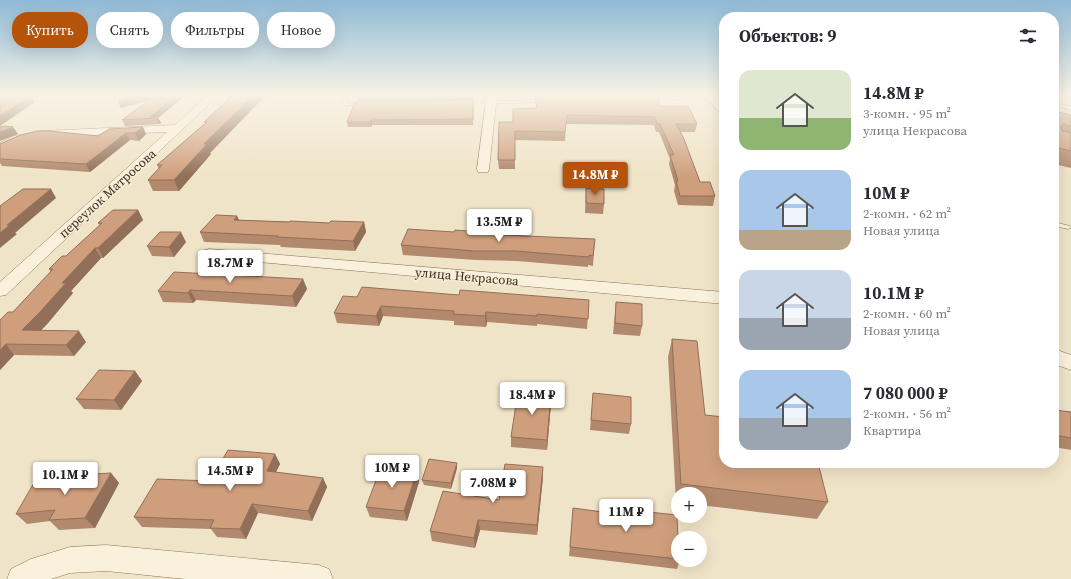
<!DOCTYPE html>
<html lang="ru">
<head>
<meta charset="utf-8">
<style>
	:root { --surface:#fff; --page:#f7f7f7; --text:#2b2b33; --muted:#7c7c81; --accent:#b45309 }
	body { margin:0; font-family:"Source Serif 4",serif; background:var(--page); color:var(--text); height:100vh; display:flex; flex-direction:column; font-size:15px; white-space:nowrap }
	* { box-sizing:border-box; margin:0 }
	p { font-size:13px; color:var(--muted) }
	.icon { flex:none; width:22px; height:22px; fill:none; stroke:currentColor; stroke-width:2; stroke-linecap:round; stroke-linejoin:round }
	.map { position:relative; flex:1; overflow:hidden }
	.drawer { position:absolute; left:719px; top:12px; width:340px; height:456px; display:flex; flex-direction:column; background:var(--surface); border-radius:16px; box-shadow:0 4px 16px #0002 }
	.drawer>* { flex:none }
	.guide { position:absolute; left:12px; top:12px; width:380px; height:36px; display:flex; gap:8px }
	.tools { position:absolute; left:671px; top:487px; display:grid; gap:8px }
	.tools a { display:grid; place-items:center; width:36px; height:36px; border-radius:50%; background:var(--surface); box-shadow:0 4px 16px #0002; font-size:20px }
	.price { position:absolute; translate:-50% -34px; padding:0 9px; border-radius:4px; background:#fff; color:#222; font-size:13px; line-height:26px; filter:drop-shadow(0 1px 2px #0008) }
	.price::after { content:''; position:absolute; left:50%; top:24px; width:12px; height:9px; margin-left:-6px; background:inherit; clip-path:polygon(0 0,100% 0,50% 100%) }
	.price.current { background:var(--accent); color:#fff }
	ul { padding:0; list-style:none }
	li { display:flex; align-items:center; gap:12px; height:100px; padding:0 20px }
	li span { display:grid; place-items:center; flex:none; width:112px; height:80px; border-radius:12px; color:#555 }
	li>.icon { margin-inline-start:auto }
	span .icon { width:48px; height:48px; fill:#fffc; stroke-width:1 }
	li b { font-size:17px }
	h2 { display:flex; justify-content:space-between; align-items:center; height:48px; padding:0 20px; font-size:17px }
	.tag { padding:0 14px; border-radius:16px; background:var(--surface); box-shadow:0 4px 16px #0002; font-size:14px; line-height:36px }
	.tag.current { background:var(--accent); color:#fff }
	.map>svg:first-child { display:block }
</style>
</head>
<body>
<div class="map">
<svg width="1071" height="579" viewBox="0 0 1071 579">
	<rect width="100%" height="100%" fill="#f0e4c8"/>
	<g fill="none" stroke-linecap="round" stroke-linejoin="round">
		<defs>
			<g id="lane">
				<polygon points="344,95 348,95 346,100 348,103 363,104 365,105 363,106 345,105 342,100"/>
				<polygon points="712,96 714,96 714,98 647,100 645,99 647,98"/>
				<polygon points="545,100 547,101 547,102 463,104 461,103 463,102"/>
				<polygon points="1054,103 1071,106 1071,110 1054,105"/>
				<polygon points="1054,222 1070,226 1071,228 1068,229 1054,226"/>
			</g>
			<g id="street">
				<polygon points="208,95 219,95 6,295 0,296 0,282 167,132 41,137 22,142 0,152 0,143 14,136 41,131 175,125"/>
				<polygon points="487,95 497,95 489,169 488,172 478,172 477,169"/>
				<polygon points="704,95 715,95 724,105 724,114 720,113"/>
				<polygon points="209,249 724,292 724,304 203,257 201,254 203,251"/>
				<polygon points="1054,349 1071,355 1071,370 1054,364"/>
				<polygon points="106,545 319,565 329,569 333,579 185,579 106,571 70,573 51,579 7,579 11,569 31,559 70,547"/>
			</g>
		</defs>
		<!-- lane casing -->
		<use href="#lane" stroke="#8d765c" stroke-width="1"/>
		<!-- street casing -->
		<use href="#street" stroke="#8d765c" stroke-width="1"/>
		<!-- lane -->
		<use href="#lane" fill="#faf1dc" fill-rule="evenodd"/>
		<!-- street -->
		<use href="#street" fill="#faf1dc" fill-rule="evenodd"/>
	</g>
	<!-- wall -->
	<g fill="#b2896c">
		<polygon points="128,95 186,95 158,118 161,123 159,124 125,126 122,120 149,100 121,108"/>
		<polygon points="266,95 210,153 211,154 179,191 153,191 148,180 159,169 157,165 205,123 204,122 227,101 226,96"/>
		<polygon points="356,95 474,95 474,100 453,100 474,105 473,125 372,125 371,127 348,127 347,122 358,102"/>
		<polygon points="535,95 657,95 660,106 697,124 695,132 681,132 700,182 715,196 713,206 678,205 674,191 675,185 669,164 670,159 659,132 656,132 654,125 566,124 565,141 515,140 515,169 499,169 498,160 513,122 536,108"/>
		<polygon points="1054,111 1071,115 1071,168 1054,164"/>
		<polygon points="143,127 146,134 139,141 130,140 90,172 2,166 0,163 0,144 98,136"/>
		<polygon points="586,188 604,204 603,214 585,213"/>
		<polygon points="138,210 143,220 103,258 101,258 71,291 73,293 48,323 40,331 86,342 74,356 14,355 0,370 0,320 13,312 51,272 49,269 66,256 100,225 98,223"/>
		<polygon points="237,216 239,220 329,223 364,222 366,232 355,251 281,247 280,245 204,242 200,232"/>
		<polygon points="454,232 481,232 481,234 595,239 593,266 588,265 588,267 517,261 476,260 403,255 401,245"/>
		<polygon points="186,242 174,257 152,256 147,246"/>
		<polygon points="303,279 307,289 296,307 196,300 193,303 163,302 158,291"/>
		<polygon points="459,295 589,300 587,329 537,324 537,326 487,322 486,327 454,325 454,321 383,316 379,326 337,323 334,313 357,297"/>
		<polygon points="616,302 642,326 640,336 613,334"/>
		<polygon points="672,339 705,415 828,502 817,519 700,505 700,494 678,494 678,502 676,502 668,357"/>
		<polygon points="135,371 142,381 121,410 84,409 76,399"/>
		<polygon points="593,393 631,424 629,434 590,430"/>
		<polygon points="551,394 551,404 547,450 511,447 511,437"/>
		<polygon points="1054,410 1071,412 1071,450 1054,447"/>
		<polygon points="275,454 280,464 276,472 323,478 327,487 312,521 258,513 246,539 217,537 211,529 142,527 134,517 210,481"/>
		<polygon points="457,463 457,468 451,489 424,485 422,480"/>
		<polygon points="417,471 419,482 407,521 370,517 366,507"/>
		<polygon points="111,473 119,483 95,528 59,530 50,521 27,524 16,514"/>
		<polygon points="543,477 537,535 480,530 475,548 432,541 430,531 499,500"/>
		<polygon points="573,508 638,516 639,511 678,538 678,560 680,560 677,569 569,556"/>
	</g>
	<!-- shaded-wall -->
	<g fill="#916f58">
		<polygon points="146,95 164,95 165,96 121,108 118,102"/>
		<polygon points="177,95 186,95 158,118 161,123 159,124 156,118 150,117"/>
		<polygon points="254,95 266,95 210,153 211,154 179,191 174,180 204,144"/>
		<polygon points="31,96 35,102 0,126 0,116"/>
		<polygon points="371,120 372,125 371,127 370,122"/>
		<polygon points="13,127 18,134 0,141 0,132"/>
		<polygon points="143,127 146,134 139,141 135,133"/>
		<polygon points="126,133 130,140 90,172 86,164"/>
		<polygon points="51,189 56,198 15,233 17,234 0,248 0,233 7,225"/>
		<polygon points="138,210 143,220 103,258 98,248"/>
		<polygon points="237,216 241,225 234,220"/>
		<polygon points="364,222 366,232 355,251 353,241"/>
		<polygon points="181,232 186,242 174,257 169,247"/>
		<polygon points="95,248 101,258 71,291 73,293 48,323 31,341 22,330 62,283"/>
		<polygon points="303,279 307,289 296,307 292,296"/>
		<polygon points="190,290 196,300 193,303 188,293"/>
		<polygon points="381,306 383,316 379,326 376,316"/>
		<polygon points="486,312 487,322 486,327 485,316"/>
		<polygon points="79,331 86,342 74,356 66,345"/>
		<polygon points="6,344 14,355 0,370 0,350"/>
		<polygon points="135,371 142,381 121,410 114,400"/>
		<polygon points="551,394 551,404 547,450 547,440"/>
		<polygon points="275,454 280,464 272,480 267,471"/>
		<polygon points="457,463 457,468 451,489 451,483"/>
		<polygon points="543,467 543,477 537,535 537,525"/>
		<polygon points="417,471 419,482 407,521 404,511"/>
		<polygon points="111,473 119,483 95,528 85,518"/>
		<polygon points="323,478 327,487 312,521 308,511"/>
		<polygon points="252,504 258,513 246,539 240,529"/>
		<polygon points="478,520 480,530 475,548 474,538"/>
	</g>
	<!-- building -->
	<g fill="#cf9f7d" stroke="#916f58">
		<polygon points="128,95 146,95 118,102"/>
		<polygon points="156,95 177,95 150,117 158,117 156,118 122,120"/>
		<polygon points="227,95 254,95 204,144 207,144 174,180 148,180 162,165 157,165 207,122 204,122 232,96 226,96"/>
		<polygon points="535,95 657,95 660,106 688,106 697,124 676,124 684,139 700,182 710,182 715,196 680,196 676,181 678,181 670,155 674,155 660,124 657,124 655,117 567,115 565,132 515,131 515,160 498,160 499,122 513,122 513,109 537,108"/>
		<polygon points="0,96 31,96 0,116"/>
		<polygon points="473,100 473,119 371,120 370,122 347,122 355,102"/>
		<polygon points="1054,111 1071,115 1071,126 1063,124 1061,126 1062,131 1071,133 1071,151 1054,147"/>
		<polygon points="4,126 13,127 0,132 0,127"/>
		<polygon points="143,127 135,133 126,133 86,164 0,159 0,144 18,136 37,131 50,131 98,136 109,129"/>
		<polygon points="586,188 604,189 604,204 586,203"/>
		<polygon points="23,189 51,189 7,225 10,225 0,233 0,206"/>
		<polygon points="113,210 138,210 98,248 95,248 62,283 66,283 40,312 22,330 79,331 66,345 6,344 0,350 0,320 8,312 13,312 53,269 49,269 62,256 66,256 102,223 98,223"/>
		<polygon points="216,215 237,216 234,220 289,222 290,221 329,223 331,221 364,222 353,241 277,237 278,236 200,232"/>
		<polygon points="408,229 454,232 455,230 481,232 480,234 595,239 593,256 589,255 589,257 516,251 475,251 401,245"/>
		<polygon points="160,232 181,232 169,247 147,246"/>
		<polygon points="174,272 303,279 292,296 190,290 188,293 158,291"/>
		<polygon points="362,287 459,295 460,290 589,300 588,319 537,314 537,316 486,312 485,316 453,314 454,311 381,306 376,316 334,313 343,296 357,297"/>
		<polygon points="616,302 642,304 642,326 615,323"/>
		<polygon points="672,339 697,341 705,415 724,417 724,463 818,463 828,502 681,484"/>
		<polygon points="99,370 135,371 114,400 76,399"/>
		<polygon points="518,391 551,394 547,440 511,437"/>
		<polygon points="593,393 631,397 631,424 591,420"/>
		<polygon points="1054,410 1071,412 1071,438 1054,435"/>
		<polygon points="228,450 275,454 267,471 323,478 308,511 252,504 240,529 210,528 214,520 134,517 157,479 210,481"/>
		<polygon points="429,459 457,463 451,483 422,480"/>
		<polygon points="505,464 543,467 537,525 478,520 474,538 430,531 443,491 499,500"/>
		<polygon points="381,467 417,471 404,511 366,507"/>
		<polygon points="111,473 85,518 49,520 55,510 16,514 35,481 76,476 77,475"/>
		<polygon points="573,508 639,517 639,511 677,515 678,538 678,559 570,547"/>
	</g>
	<!-- sky -->
	<linearGradient id="sky" x2="0" y2="1"><stop stop-color="#8fbad6"/><stop offset="0.54" stop-color="#f8f3e6"/><stop offset="1" stop-color="#f8f3e6" stop-opacity="0"/></linearGradient>
	<rect width="1071" height="176" fill="url(#sky)"/>
	<g text-anchor="middle" stroke-width="3" stroke-linejoin="round" paint-order="stroke">
		<!-- street labels -->
		<g font-size="13" fill="#3d2e20" stroke="#f7eed8">
			<text transform="translate(107 193) rotate(-42)" y="5">переулок Матросова</text>
			<text transform="translate(467 276) rotate(5)" y="5">улица Некрасова</text>
		</g>
	</g>
</svg>
<div class="tools">
<a>+</a>
<a>−</a>
</div>
<b class="price current" style="left:595px;top:196px">14.8M ₽</b>
<b class="price" style="left:499px;top:243px">13.5M ₽</b>
<b class="price" style="left:230px;top:284px">18.7M ₽</b>
<b class="price" style="left:532px;top:416px">18.4M ₽</b>
<b class="price" style="left:392px;top:489px">10M ₽</b>
<b class="price" style="left:230px;top:492px">14.5M ₽</b>
<b class="price" style="left:65px;top:496px">10.1M ₽</b>
<b class="price" style="left:493px;top:504px">7.08M ₽</b>
<b class="price" style="left:626px;top:533px">11M ₽</b>
<div class="guide">
<a class="tag current">Купить</a>
<a class="tag">Снять</a>
<a class="tag">Фильтры</a>
<a class="tag">Новое</a>
</div>
<section class="drawer">
<h2>Объектов: 9<svg class="icon" aria-label="filters" viewBox="0 0 24 24"><path d="M4 7h16M4 17h16"/><circle cx="9" cy="7" r="2"/><circle cx="15" cy="17" r="2"/></svg></h2>
<ul>
<li><span style="background:linear-gradient(#dfe7d0 60%,#8fb573 0)"><svg class="icon" aria-label="home" viewBox="0 0 24 24"><path d="M3 11l9-7 9 7M6 9v11h12V9"/></svg></span><div><b>14.8M ₽</b><p>3-комн. · 95 m²</p><p>улица Некрасова</p></div></li>
<li><span style="background:linear-gradient(#a9c7e8 75%,#b9a48a 0)"><svg class="icon" aria-label="home" viewBox="0 0 24 24"><path d="M3 11l9-7 9 7M6 9v11h12V9"/></svg></span><div><b>10M ₽</b><p>2-комн. · 62 m²</p><p>Новая улица</p></div></li>
<li><span style="background:linear-gradient(#c9d6e8 60%,#9aa5b1 0)"><svg class="icon" aria-label="home" viewBox="0 0 24 24"><path d="M3 11l9-7 9 7M6 9v11h12V9"/></svg></span><div><b>10.1M ₽</b><p>2-комн. · 60 m²</p><p>Новая улица</p></div></li>
<li><span style="background:linear-gradient(#a9c7e8 60%,#9aa5b1 0)"><svg class="icon" aria-label="home" viewBox="0 0 24 24"><path d="M3 11l9-7 9 7M6 9v11h12V9"/></svg></span><div><b>7 080 000 ₽</b><p>2-комн. · 56 m²</p><p>Квартира</p></div></li>
</ul>
</section>
</div>
</body>
</html>
